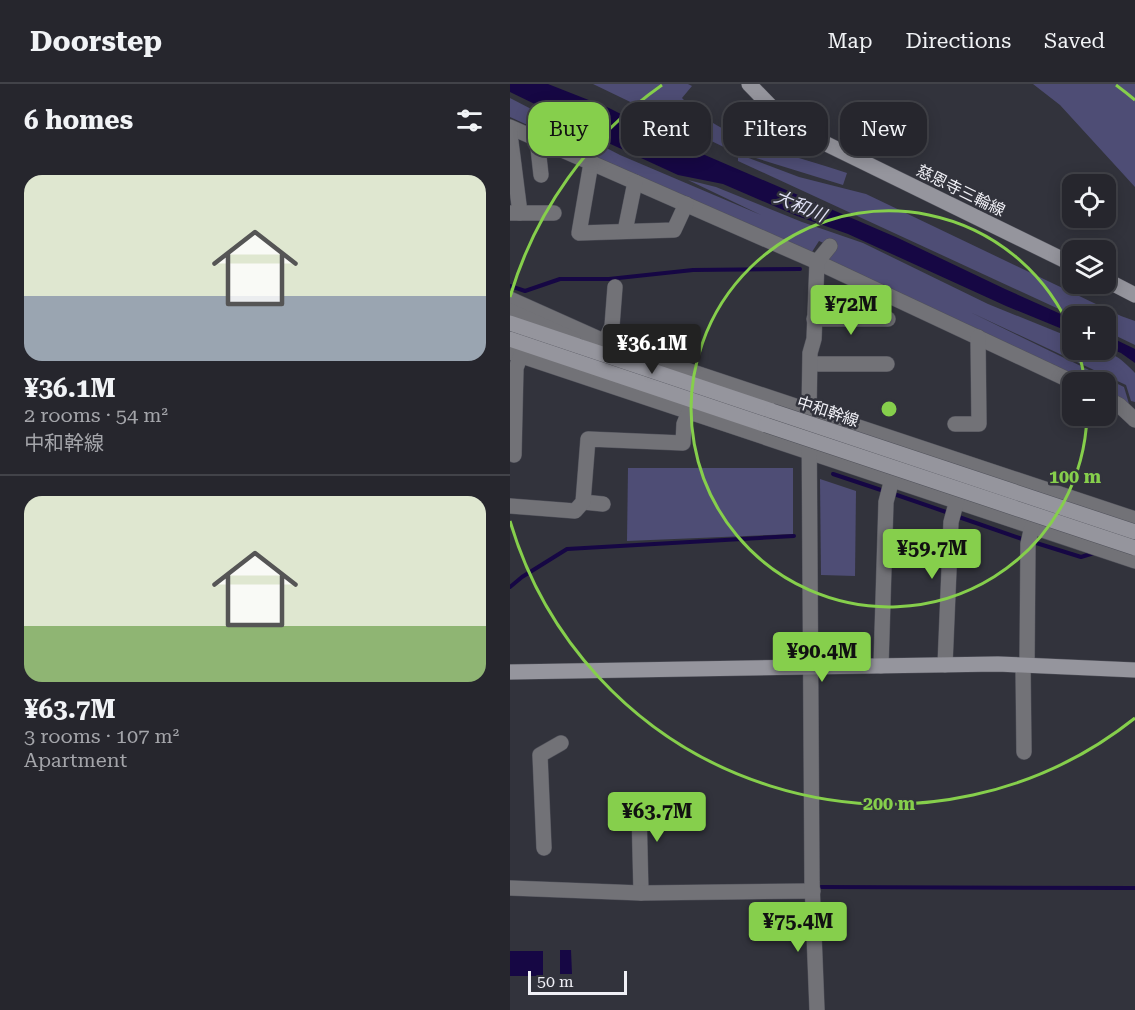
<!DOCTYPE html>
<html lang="en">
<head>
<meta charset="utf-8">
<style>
	:root { --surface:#26262d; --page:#2e2e35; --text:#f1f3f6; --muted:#a4a5aa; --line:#424349; --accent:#86cf4c }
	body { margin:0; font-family:"Roboto Serif","Noto Sans JP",serif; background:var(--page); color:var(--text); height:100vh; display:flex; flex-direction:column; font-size:22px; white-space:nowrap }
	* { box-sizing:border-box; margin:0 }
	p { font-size:20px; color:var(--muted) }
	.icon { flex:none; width:33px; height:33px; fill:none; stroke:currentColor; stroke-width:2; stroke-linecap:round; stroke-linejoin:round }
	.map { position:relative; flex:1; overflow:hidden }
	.panel { display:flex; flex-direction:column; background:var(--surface); width:510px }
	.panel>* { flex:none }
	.hud { position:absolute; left:18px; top:18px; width:516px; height:54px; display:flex; gap:12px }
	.tools { position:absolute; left:552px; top:90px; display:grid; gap:12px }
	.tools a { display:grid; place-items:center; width:54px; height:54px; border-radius:12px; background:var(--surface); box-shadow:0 3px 15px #0003,0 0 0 2px var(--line); font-size:30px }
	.scale { position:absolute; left:18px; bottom:15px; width:99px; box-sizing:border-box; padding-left:6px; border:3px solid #f0f0f6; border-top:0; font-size:16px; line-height:21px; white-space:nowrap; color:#f0f0f6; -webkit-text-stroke:4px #32333c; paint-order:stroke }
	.price { position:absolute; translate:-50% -51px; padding:0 14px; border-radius:6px; background:var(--accent); color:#111; font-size:20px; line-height:39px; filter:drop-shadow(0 2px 3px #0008) }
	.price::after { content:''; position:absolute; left:50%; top:36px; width:18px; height:14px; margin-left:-9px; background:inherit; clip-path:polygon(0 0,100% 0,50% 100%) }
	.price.active { background:#222; color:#fff }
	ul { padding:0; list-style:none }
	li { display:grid; align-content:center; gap:12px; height:318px; padding:0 24px }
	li+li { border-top:2px solid var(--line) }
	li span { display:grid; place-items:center; height:186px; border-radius:18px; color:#555 }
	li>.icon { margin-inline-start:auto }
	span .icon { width:108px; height:108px; fill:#fffc; stroke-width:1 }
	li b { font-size:26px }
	h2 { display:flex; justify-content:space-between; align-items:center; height:72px; padding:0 24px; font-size:26px }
	.chip { padding:0 21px; border-radius:18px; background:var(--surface); box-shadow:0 3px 15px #0003,0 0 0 2px var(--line); font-size:21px; line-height:54px }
	.chip.active { background:var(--accent); color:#111 }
	header { display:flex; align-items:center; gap:36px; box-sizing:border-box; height:84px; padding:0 30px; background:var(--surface); border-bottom:2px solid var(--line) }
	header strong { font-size:28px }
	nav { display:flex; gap:33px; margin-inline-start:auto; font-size:21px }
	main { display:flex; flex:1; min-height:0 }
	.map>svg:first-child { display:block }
</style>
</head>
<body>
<header>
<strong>Doorstep</strong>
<nav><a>Map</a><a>Directions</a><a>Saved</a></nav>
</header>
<main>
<section class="panel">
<h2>6 homes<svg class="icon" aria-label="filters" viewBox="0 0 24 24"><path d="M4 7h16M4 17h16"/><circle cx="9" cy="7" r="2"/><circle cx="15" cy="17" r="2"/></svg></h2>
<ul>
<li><span style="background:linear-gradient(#dfe7d0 65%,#9aa5b1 0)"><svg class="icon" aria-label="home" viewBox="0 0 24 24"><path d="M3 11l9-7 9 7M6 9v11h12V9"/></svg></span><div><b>¥36.1M</b><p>2 rooms · 54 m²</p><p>中和幹線</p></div></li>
<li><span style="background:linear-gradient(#dfe7d0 70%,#8fb573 0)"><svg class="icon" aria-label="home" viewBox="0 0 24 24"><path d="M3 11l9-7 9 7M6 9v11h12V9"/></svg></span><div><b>¥63.7M</b><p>3 rooms · 107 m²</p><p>Apartment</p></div></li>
</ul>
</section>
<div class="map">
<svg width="625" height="926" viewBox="0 0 625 926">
	<rect width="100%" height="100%" fill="#32333c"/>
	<!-- green -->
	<g fill="#4e4d75">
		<path d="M83 0H178L182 2 172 14C210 56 283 71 337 89L333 101 220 66Z"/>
		<polygon points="523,0 625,0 625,103 550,21"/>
		<path d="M0 14 110 71 251 131 178 96 206 103 292 138 353 159 478 220 562 254V266C594 266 603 265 625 289V318L621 317 616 301 460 228 614 303 622 330 596 310V298H571L308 175 320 162 309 157 300 171 0 33Z"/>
		<polygon points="228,70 289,93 356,110 611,232 625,237 625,261 596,247 596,232 564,232 228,77"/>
		<polygon points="118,384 283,384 283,450 117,457"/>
		<polygon points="310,395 346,407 345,492 311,491"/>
	</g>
	<!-- water -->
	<g fill="#160744">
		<polygon points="0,0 38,0 99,24 174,62 388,154 495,205 562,235 562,249 496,222 338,150 287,132 213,100 168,91 57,40 35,25 0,8"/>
		<polygon points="596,251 625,265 625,279 611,269 596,263"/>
		<polygon points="50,866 61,866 62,890 50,890"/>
		<rect x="0" y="867" width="33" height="25"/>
	</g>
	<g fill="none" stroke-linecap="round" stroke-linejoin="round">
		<!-- stream -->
		<g stroke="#160744" stroke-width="4">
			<polyline points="0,202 15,207 50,195 99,195 183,186 290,185"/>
			<polyline points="323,390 374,407"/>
			<polyline points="381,409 439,429"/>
			<polyline points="446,432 515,456"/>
			<polyline points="523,458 571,473 584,469"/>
			<polyline points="0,503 12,493 57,465 284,452"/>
			<polyline points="307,803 625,804"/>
		</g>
		<defs>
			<g id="street">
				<polyline points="0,43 307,178 563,298"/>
				<polyline points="0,50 10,129"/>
				<polyline points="27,55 31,91"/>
				<polyline points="81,79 69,149 164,146 176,120"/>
				<polyline points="0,129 44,129"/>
				<polyline points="115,147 125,98"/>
				<polyline points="0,215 105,262 625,435"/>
				<polyline points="0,227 63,255"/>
				<polyline points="304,235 378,235"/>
				<polyline points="95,257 102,242 105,203"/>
				<polyline points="0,268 625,477"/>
				<polyline points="301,280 377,280"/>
				<polyline points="596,314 609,321 625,336"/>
				<polyline points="445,340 469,340 468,253"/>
				<polyline points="4,371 6,284 11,271"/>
				<polyline points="73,418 93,420"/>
				<polyline points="0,422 65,427 73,418 78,355 173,359 174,340 179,328"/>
				<polyline points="435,581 441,438 447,416"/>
				<polyline points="513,581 514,668"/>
				<polyline points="517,581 518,460 522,442"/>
				<polyline points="371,582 376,418 382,395"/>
				<polyline points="129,725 131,809"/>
				<polyline points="34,764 30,671 51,659"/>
				<polyline points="0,804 131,809 303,807"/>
				<polyline points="307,926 302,798 299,327 300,269 304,255 307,178 320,162"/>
			</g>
			<g id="secondary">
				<polyline points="239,0 273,35 296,50 562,180"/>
				<polyline points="596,196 625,211"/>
				<polyline points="0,239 262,327"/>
				<polyline points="0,255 256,341"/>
				<polyline points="0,588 488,580 625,586"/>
			</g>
		</defs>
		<!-- street casing -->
		<use href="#street" stroke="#50515a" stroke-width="16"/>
		<!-- secondary casing -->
		<use href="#secondary" stroke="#50515a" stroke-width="16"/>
		<!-- street -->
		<use href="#street" stroke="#727277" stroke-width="15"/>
		<!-- secondary -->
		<use href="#secondary" stroke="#95959d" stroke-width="15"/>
		<defs>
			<g id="secondary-bridge">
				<polyline points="262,327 625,448"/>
				<polyline points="256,341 625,464"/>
			</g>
		</defs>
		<!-- secondary-bridge casing -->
		<use href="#secondary-bridge" stroke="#50515a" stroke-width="16" stroke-linecap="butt"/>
		<!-- secondary-bridge -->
		<use href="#secondary-bridge" stroke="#95959d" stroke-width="15"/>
	</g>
	<!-- distance rings -->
	<g fill="none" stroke="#86cf4c" stroke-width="3">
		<path d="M577 332A198 198 0 1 1 562 249M568 267A198 198 0 0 1 575 297"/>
		<path d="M625 634A395 395 0 0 1 0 437M0 213A395 395 0 0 1 152 1M606 1A395 395 0 0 1 625 16"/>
	</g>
	<g text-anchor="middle" stroke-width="5" stroke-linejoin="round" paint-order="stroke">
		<!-- street labels -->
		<g font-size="16" fill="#f0f0f6" stroke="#32333c">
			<text transform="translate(451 106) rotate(26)" y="6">慈恩寺三輪線</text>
			<text transform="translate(318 327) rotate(18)" y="6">中和幹線</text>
		</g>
		<!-- water labels -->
		<g font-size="18" font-style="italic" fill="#e0e1f5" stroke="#32333c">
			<text transform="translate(290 122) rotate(23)" y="6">大和川</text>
		</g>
	</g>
	<circle cx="379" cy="325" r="9" fill="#86cf4c" stroke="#32333c" stroke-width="3"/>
	<g font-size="18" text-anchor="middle" font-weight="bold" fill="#86cf4c" stroke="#32333c" stroke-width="5" stroke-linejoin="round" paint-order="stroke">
		<text x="565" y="399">100 m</text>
		<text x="379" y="726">200 m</text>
	</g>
</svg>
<div class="tools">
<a><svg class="icon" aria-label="locate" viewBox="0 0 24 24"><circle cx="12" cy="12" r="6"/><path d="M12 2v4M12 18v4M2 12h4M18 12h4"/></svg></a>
<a><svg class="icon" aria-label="layers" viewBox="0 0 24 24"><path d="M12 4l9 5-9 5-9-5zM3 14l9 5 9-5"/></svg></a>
<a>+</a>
<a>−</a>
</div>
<div class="scale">50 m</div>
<b class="price" style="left:341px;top:252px">¥72M</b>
<b class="price active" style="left:142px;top:291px">¥36.1M</b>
<b class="price" style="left:422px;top:496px">¥59.7M</b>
<b class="price" style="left:312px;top:599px">¥90.4M</b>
<b class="price" style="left:147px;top:759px">¥63.7M</b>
<b class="price" style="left:288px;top:869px">¥75.4M</b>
<div class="hud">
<a class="chip active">Buy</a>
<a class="chip">Rent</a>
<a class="chip">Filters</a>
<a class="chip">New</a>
</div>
</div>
</main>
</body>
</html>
